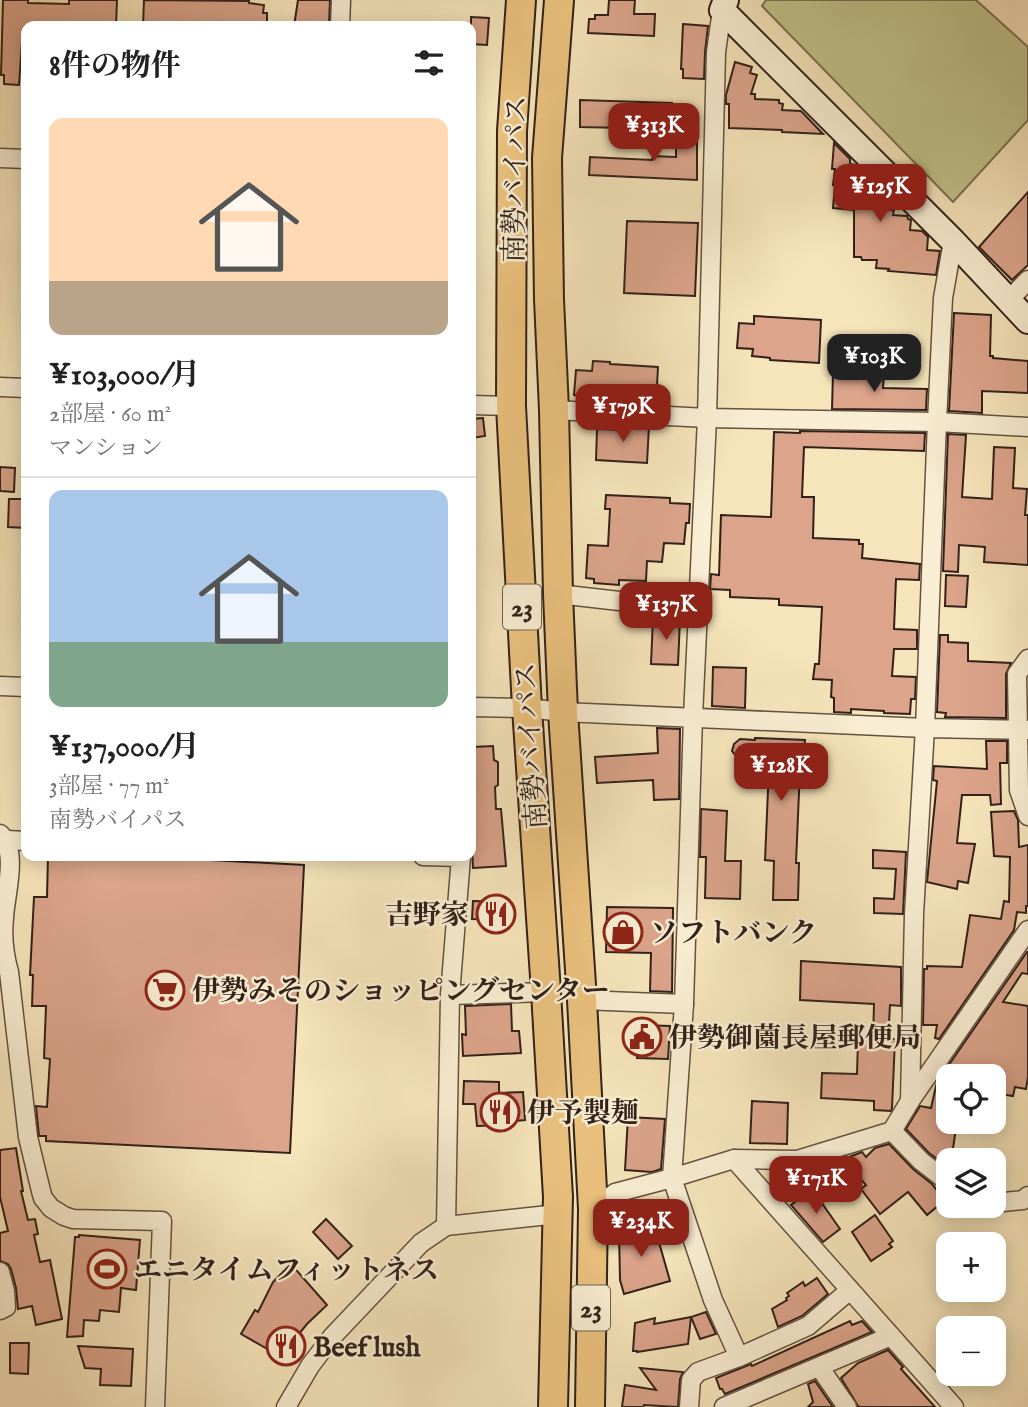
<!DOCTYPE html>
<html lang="ja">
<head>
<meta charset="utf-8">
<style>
	:root { --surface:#fff; --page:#f2f2f2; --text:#222; --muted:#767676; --line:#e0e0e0; --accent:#8f2418 }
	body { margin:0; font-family:"IM FELL English","Noto Serif JP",serif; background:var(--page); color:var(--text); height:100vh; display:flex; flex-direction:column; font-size:26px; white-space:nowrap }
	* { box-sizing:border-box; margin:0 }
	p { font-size:23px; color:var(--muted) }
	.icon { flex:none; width:38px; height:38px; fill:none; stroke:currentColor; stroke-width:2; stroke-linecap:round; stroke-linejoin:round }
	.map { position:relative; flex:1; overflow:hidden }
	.side { position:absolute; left:21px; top:21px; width:455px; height:840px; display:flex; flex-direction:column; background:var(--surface); border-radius:14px; box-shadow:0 4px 18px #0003 }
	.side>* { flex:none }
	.fabs { position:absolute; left:936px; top:1064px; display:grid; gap:14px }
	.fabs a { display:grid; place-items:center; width:70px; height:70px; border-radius:14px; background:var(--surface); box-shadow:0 4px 18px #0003; font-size:35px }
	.price { position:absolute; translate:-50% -60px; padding:0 16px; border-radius:14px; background:var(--accent); color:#fff; font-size:23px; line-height:46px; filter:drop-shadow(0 2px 4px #0008) }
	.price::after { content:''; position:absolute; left:50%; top:42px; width:21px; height:16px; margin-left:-10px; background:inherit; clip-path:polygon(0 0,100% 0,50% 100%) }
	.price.on { background:#222; color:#fff }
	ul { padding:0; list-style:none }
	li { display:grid; align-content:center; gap:14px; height:371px; padding:0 28px }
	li+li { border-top:2px solid var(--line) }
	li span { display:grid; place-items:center; height:217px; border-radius:14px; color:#555 }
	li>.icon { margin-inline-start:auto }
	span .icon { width:126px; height:126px; fill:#fffc; stroke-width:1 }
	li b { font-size:30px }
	h2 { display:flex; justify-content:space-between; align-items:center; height:84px; padding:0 28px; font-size:30px }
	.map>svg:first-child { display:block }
</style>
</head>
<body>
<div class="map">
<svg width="1028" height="1407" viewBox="0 0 1028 1407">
	<rect width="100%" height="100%" fill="#f6e5bb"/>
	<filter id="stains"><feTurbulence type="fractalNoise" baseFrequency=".00286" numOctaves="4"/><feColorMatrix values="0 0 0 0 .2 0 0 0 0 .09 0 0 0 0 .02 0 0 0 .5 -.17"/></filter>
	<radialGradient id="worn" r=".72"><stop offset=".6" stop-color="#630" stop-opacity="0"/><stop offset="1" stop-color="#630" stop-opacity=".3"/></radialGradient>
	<!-- green -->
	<polygon fill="#c1c38c" stroke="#7a7253" stroke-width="2" points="766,0 976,0 1028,47 1028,120 953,202 762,6"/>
	<!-- building -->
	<g fill="#dba48b" stroke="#32211a" stroke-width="2">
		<polygon points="3,0 28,0 28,3 69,4 69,0 117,0 116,26 26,26 26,42 22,42 19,85 4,84 4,75 1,75"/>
		<polygon points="144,0 249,1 249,3 264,5 263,13 267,13 267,26 143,26"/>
		<polygon points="298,0 330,0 329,26 294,26"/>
		<polygon points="609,0 635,0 634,14 655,14 654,36 588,33 589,19 595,19 595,15 608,15"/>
		<polygon points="471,17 489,18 487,45 471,44"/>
		<polygon points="683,24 708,26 705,52 704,79 683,78 683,69 681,69"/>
		<polygon points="735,62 752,67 750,73 757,75 751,94 755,94 755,99 779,100 779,103 783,104 782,110 801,111 823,134 782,132 782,130 729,128 729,104 726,104 726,95"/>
		<polygon points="580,100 672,103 671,129 580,127"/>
		<polygon points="676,132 697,133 697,180 589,175 590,157 652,160 653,156 676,157"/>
		<polygon points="834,143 850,159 850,164 856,165 859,168 858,174 866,175 869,178 868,187 879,188 880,190 880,198 884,199 883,209 894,210 893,215 907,216 908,219 911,220 910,230 922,231 928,237 927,250 940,251 936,275 888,271 889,269 876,268 877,260 862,260 861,257 854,257 854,210 833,208 835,185 833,185 835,169 832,169"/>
		<polygon points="1028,192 1028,265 1012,280 979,247"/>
		<polygon points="627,221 698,223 695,296 624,293"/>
		<polygon points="954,313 991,315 990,356 993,356 993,358 1028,361 1028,393 982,391 982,413 949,411"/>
		<polygon points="754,316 821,320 819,363 770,360 770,358 752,356 753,349 737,348 739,323 754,324"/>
		<polygon points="593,361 610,362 610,364 658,367 656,404 578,400 578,396 574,395 576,370 592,371"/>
		<polygon points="833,373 884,374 883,388 927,389 926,410 832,409"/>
		<polygon points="483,418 485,436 471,438 471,419"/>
		<polygon points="624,425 649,426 647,463 596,460 597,429 623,430"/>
		<polygon points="800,431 925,433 924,451 804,447 802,497 814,497 813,538 859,540 859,544 863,544 862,558 920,564 919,580 896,579 894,629 917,630 917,649 894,649 892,676 916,677 915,699 911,699 910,714 884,713 884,711 851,709 851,713 834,712 834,698 831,697 832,680 813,679 815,664 819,664 822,607 779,605 779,599 730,597 730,590 710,589 711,574 719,575 721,515 771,517 774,432 800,433"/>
		<polygon points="948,434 966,435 962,497 992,499 994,447 1015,448 1013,488 1027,489 1025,515 1028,515 1028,565 984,562 985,547 959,545 958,572 943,571"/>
		<polygon points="0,467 15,468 14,492 0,491"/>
		<polygon points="606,495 670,498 670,503 690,504 689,523 686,523 684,544 664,543 662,562 647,561 646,581 619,580 619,585 594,583 594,579 586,578 588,545 608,546 610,509 605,509"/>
		<polygon points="9,499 26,499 26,528 8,527"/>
		<polygon points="946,575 968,576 966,607 945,606"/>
		<polygon points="653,618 680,619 678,665 651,664"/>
		<polygon points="940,635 948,635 948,642 968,643 968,661 1011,663 1006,674 1006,718 945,717 946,713 937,712"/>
		<polygon points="713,667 746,668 745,708 712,706"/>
		<polygon points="657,728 680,729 679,799 654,800 653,780 597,783 595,757 658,753"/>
		<polygon points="755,738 805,740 804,751 823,752 821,768 800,769 796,863 799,863 798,900 773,900 774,861 765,860 769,767 735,765 736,756 732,751 734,744 740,739 755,740"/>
		<polygon points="986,741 1007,741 1007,763 1000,763 1001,804 991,805 990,795 962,795 957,843 975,844 968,883 958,881 957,889 927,882 937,781 933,780 934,766 987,769"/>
		<polygon points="493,746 494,760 498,762 498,785 495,787 496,809 501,809 506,866 473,868 471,827 472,770 474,770 474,762 473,747"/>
		<polygon points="701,809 727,811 725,861 741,861 740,899 705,898 706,857 700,857"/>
		<polygon points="1014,811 1018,820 1019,847 1028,845 1028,906 1026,906 1026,913 1017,912 1014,930 939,1039 935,1038 937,1025 923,1025 924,969 927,969 927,966 962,967 970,915 1001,919 1004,901 1009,902 1010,857 994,856 991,812"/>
		<polygon points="873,850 906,852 903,914 874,913 874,898 894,899 896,869 873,868"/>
		<polygon points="48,856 136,856 304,865 290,1153 46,1141 46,1136 39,1136 36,1106 47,1107 50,1059 44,1058 46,1006 32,1006 33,975 30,975 34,897 47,897"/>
		<polygon points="473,901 509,902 508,920 472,919"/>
		<polygon points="607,907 673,908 672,992 650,991 651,953 606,952"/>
		<polygon points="1027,952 1028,952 1028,974 1022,973 1003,1002 1028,1006 1028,1077 1026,1089 1015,1087 1013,1096 994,1093 994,1076 948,1076 948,1122 957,1122 952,1155 949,1154 948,1167 929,1153 906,1129 920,1106 931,1108 937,1082"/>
		<polygon points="801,961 901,967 901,1006 890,1005 888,1039 895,1039 892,1108 891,1111 874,1110 874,1101 821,1098 822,1073 857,1074 858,1038 873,1038 874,1004 800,1000"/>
		<polygon points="511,1004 512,1031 519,1031 521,1053 463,1056 462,1034 466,1035 465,1006"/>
		<polygon points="639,1025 670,1026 668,1059 637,1058"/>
		<polygon points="464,1081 499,1082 499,1093 523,1092 525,1120 505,1122 505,1125 477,1126 475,1104 463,1104"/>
		<polygon points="752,1101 788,1103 787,1144 750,1143"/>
		<polygon points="628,1117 665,1119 661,1169 652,1172 625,1170"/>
		<polygon points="889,1144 913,1169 932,1184 945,1200 927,1215 908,1192 880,1214 861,1189 866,1185 844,1159 862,1152 866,1157 875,1148"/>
		<polygon points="16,1148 23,1191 21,1191 28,1220 35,1219 38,1234 34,1235 40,1262 50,1260 62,1319 36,1325 32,1306 18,1309 16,1288 11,1269 8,1264 0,1261 0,1233 8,1231 0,1197 0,1150"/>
		<polygon points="812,1189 840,1229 823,1242 791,1205"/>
		<polygon points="875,1215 893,1241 889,1244 892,1247 871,1261 852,1232"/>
		<polygon points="326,1219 352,1246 338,1259 313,1232"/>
		<polygon points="653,1221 670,1281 624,1294 620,1280 619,1231"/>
		<polygon points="79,1235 140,1240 136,1290 121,1288 119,1312 100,1310 99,1321 84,1320 83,1336 67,1337 75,1237 79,1237"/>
		<polygon points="291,1264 327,1305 307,1324 298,1335 285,1359 241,1334 255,1310 258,1312 273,1282"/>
		<polygon points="817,1278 828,1294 802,1316 778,1327 772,1309 787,1300 786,1298 789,1296 787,1293 803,1282 805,1286"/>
		<polygon points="706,1312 716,1334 700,1339 691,1317"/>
		<polygon points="691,1317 688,1344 637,1352 637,1351 633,1351 635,1323 655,1318 654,1324"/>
		<polygon points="850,1321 852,1325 862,1321 872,1332 725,1394 722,1389 720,1389 716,1378 751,1364 752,1366"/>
		<polygon points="10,1343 29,1343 28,1374 10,1373"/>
		<polygon points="78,1346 133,1349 131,1386 100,1385 101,1369 85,1368"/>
		<polygon points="888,1350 903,1367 901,1369 935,1407 860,1407 858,1406 841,1378 858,1363"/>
		<polygon points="640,1368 683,1372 680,1379 678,1407 644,1405 643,1407 622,1407 625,1385 656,1390"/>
		<polygon points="815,1381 833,1407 808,1407 813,1402 808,1384"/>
	</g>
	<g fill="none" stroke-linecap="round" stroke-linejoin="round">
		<defs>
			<g id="minor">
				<polyline points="340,26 341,0"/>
				<polyline points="0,158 26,159"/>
				<polyline points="1009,300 1028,280"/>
				<polyline points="0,387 26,388"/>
				<polyline points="471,405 511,406"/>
				<polyline points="554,410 707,418 937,422 1028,427"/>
				<polyline points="558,594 698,610"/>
				<polyline points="1028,659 1017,674 1019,790 1028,816"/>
				<polyline points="0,686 26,687"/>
				<polyline points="471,707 527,708 563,712 925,728 1028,730"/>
				<path d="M0 834C19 851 5 895 4 918 2 936 4 954 9 972L28 1137 41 1191 43 1198 51 1208 64 1216 73 1219 162 1221 155 1407"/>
				<polyline points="7,840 26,841"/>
				<polyline points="423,856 461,857 450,995 446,1226"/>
				<polyline points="450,995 546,992"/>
				<polyline points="582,1000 684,1004"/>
				<polyline points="910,1101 914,914 925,728 937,422 943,298 953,241"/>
				<polyline points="892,1131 921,1161 948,1182"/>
				<polyline points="734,1159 954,1407"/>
				<polyline points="994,1203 1023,1200 1028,1196"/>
				<polyline points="593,1209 615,1193 672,1178 734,1159 797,1160 892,1131 910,1101 1028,930"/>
				<polyline points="0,1272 5,1291 6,1307 0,1310"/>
				<polyline points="739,1357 808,1326 850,1290"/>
				<polyline points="820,1368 847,1407"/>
				<polyline points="286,1407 310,1366 332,1337 421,1243 446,1226 558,1214"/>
				<polyline points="689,1407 691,1380 698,1372 739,1357 713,1300 672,1178 684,1004 693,717 707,418 716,52 722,10"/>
				<polyline points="724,1407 891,1336"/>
			</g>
			<polyline id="secondary" points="726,0 722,10 953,241 1028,321"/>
			<g id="trunk">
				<polyline points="521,0 512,131 511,406 527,708 546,992 558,1197 553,1407"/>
				<polyline points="559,0 547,158 549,299 554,410 558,594 563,712 582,1000 593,1209 590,1407"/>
			</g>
		</defs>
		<!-- minor casing -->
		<use href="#minor" stroke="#635242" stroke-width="21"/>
		<!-- secondary casing -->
		<use href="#secondary" stroke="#32211a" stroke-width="28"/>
		<!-- trunk casing -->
		<use href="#trunk" stroke="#32211a" stroke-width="32"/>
		<!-- minor -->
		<use href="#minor" stroke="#f9eed3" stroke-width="18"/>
		<!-- secondary -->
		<use href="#secondary" stroke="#f9eed3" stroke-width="24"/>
		<!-- trunk -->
		<use href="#trunk" stroke="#ebc27e" stroke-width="28"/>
	</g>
	<!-- icons -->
	<defs>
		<symbol id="restaurant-ring" viewBox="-11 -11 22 22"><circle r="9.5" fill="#f9eed3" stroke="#8f2418" stroke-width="1.5"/><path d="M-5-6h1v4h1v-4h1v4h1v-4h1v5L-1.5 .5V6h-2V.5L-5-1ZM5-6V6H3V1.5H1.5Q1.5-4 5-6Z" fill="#8f2418"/></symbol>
		<symbol id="shop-ring" viewBox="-11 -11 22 22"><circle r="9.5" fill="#f9eed3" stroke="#8f2418" stroke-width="1.5"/><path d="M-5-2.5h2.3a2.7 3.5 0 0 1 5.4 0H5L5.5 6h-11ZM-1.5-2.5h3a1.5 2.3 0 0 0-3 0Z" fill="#8f2418"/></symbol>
		<symbol id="supermarket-ring" viewBox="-11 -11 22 22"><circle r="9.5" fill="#f9eed3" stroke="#8f2418" stroke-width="1.5"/><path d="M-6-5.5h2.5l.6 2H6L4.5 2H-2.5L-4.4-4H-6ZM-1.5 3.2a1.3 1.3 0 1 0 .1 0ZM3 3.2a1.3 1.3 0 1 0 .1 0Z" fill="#8f2418"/></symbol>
		<symbol id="civic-ring" viewBox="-11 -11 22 22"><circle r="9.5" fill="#f9eed3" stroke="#8f2418" stroke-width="1.5"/><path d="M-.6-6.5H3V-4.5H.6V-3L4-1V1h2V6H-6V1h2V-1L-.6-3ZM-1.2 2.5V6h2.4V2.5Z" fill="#8f2418"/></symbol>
		<symbol id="stadium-ring" viewBox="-11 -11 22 22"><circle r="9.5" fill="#f9eed3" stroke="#8f2418" stroke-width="1.5"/><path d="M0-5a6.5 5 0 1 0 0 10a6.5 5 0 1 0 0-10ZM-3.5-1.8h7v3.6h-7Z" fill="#8f2418"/></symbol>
	</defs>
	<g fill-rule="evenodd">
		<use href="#restaurant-ring" x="474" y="892" width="44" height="44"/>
		<use href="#shop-ring" x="601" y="910" width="44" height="44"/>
		<use href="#supermarket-ring" x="143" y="968" width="44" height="44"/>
		<use href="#civic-ring" x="620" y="1015" width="44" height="44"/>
		<use href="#restaurant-ring" x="478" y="1090" width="44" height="44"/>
		<use href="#stadium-ring" x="85" y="1247" width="44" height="44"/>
		<use href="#restaurant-ring" x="264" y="1324" width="44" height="44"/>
	</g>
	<g text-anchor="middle" stroke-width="5" stroke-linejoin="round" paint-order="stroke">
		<!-- shield labels -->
		<g fill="#f9eed3" stroke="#6e5e52" stroke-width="2">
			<rect x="503" y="584.5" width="38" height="45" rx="5"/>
			<rect x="572" y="1285.5" width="38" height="45" rx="5"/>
		</g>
		<g font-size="26" font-weight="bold" fill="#32211a">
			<text x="522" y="616">23</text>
			<text x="591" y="1317">23</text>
		</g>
		<!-- street labels -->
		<g font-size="28" fill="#32211a" stroke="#f9eed3">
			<text transform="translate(514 179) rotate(-89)" y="10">南勢バイパス</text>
			<text transform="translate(530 746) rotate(-94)" y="10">南勢バイパス</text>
		</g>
		<!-- poi labels -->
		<g font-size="28" font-weight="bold" fill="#32211a" stroke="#f9eed3" text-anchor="start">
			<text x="469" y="924" text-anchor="end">吉野家</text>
			<text x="650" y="942">ソフトバンク</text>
			<text x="192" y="1000">伊勢みそのショッピングセンター</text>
			<text x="669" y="1047">伊勢御薗長屋郵便局</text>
			<text x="527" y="1122">伊予製麺</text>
			<text x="134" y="1279">エニタイムフィットネス</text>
			<text x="313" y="1356">Beef lush</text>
		</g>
	</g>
	<rect width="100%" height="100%" filter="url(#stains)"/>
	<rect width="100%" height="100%" fill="url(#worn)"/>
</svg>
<div class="fabs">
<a><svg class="icon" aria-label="locate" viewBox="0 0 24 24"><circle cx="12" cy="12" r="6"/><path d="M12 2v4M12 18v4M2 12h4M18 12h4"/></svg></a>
<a><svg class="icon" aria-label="layers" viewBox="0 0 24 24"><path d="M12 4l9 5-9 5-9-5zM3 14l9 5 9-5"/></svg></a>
<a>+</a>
<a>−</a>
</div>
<b class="price" style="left:654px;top:163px">¥313K</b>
<b class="price" style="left:880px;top:224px">¥125K</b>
<b class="price on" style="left:874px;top:394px">¥103K</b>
<b class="price" style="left:623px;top:444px">¥179K</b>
<b class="price" style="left:666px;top:642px">¥137K</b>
<b class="price" style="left:781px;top:803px">¥128K</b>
<b class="price" style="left:816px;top:1216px">¥171K</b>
<b class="price" style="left:641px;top:1259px">¥234K</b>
<section class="side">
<h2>8件の物件<svg class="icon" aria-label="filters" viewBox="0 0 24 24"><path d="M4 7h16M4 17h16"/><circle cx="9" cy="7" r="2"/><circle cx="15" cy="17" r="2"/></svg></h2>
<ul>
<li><span style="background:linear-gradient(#ffd9b3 75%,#b9a48a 0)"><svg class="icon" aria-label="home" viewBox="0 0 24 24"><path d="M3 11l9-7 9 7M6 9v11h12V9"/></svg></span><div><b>¥103,000/月</b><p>2部屋 · 60 m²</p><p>マンション</p></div></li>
<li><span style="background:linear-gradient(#a9c7e8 70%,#7fa58c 0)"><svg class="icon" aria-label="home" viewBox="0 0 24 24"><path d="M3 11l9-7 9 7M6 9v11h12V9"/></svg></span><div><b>¥137,000/月</b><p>3部屋 · 77 m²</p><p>南勢バイパス</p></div></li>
</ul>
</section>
</div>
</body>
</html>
